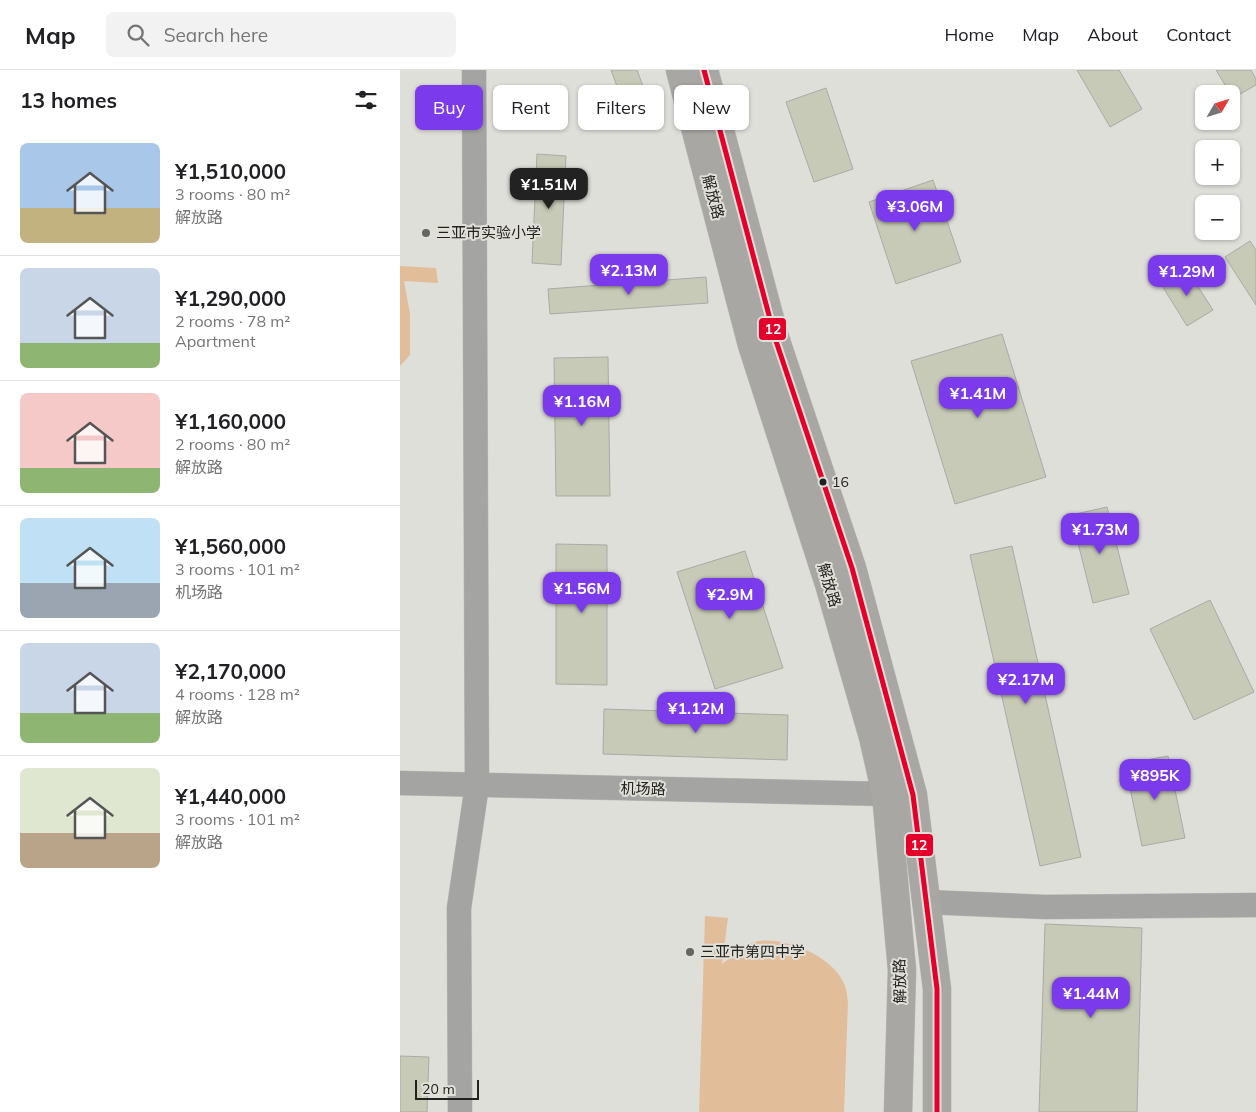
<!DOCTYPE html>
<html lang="en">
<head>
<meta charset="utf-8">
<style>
	:root { --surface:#fff; --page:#f2f2f2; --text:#202124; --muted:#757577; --line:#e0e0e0; --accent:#7c3aed }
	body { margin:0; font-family:Mulish,"Noto Sans SC",sans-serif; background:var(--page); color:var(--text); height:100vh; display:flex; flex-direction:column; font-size:19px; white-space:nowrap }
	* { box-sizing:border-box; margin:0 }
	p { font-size:16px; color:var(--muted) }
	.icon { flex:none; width:28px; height:28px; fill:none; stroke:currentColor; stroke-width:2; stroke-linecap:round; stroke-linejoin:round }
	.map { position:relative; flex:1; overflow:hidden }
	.drawer { display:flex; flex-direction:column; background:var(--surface); width:400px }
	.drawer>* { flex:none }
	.guide { position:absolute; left:15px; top:15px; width:475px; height:45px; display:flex; gap:10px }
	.needle { width:32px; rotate:51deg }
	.fabs { position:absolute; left:795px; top:15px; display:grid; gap:10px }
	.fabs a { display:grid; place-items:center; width:45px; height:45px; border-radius:8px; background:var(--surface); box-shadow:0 1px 4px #0004; font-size:25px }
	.scale { position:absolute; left:15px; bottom:12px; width:64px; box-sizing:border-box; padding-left:5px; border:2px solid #21211e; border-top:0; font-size:14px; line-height:18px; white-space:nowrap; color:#21211e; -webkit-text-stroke:4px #e1e0d8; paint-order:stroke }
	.price { position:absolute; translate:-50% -42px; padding:0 11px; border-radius:10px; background:var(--accent); color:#fff; font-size:16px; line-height:32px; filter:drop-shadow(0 1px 2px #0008) }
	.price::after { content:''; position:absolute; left:50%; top:30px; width:15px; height:11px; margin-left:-8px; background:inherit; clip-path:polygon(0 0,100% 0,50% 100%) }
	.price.on { background:#222; color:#fff }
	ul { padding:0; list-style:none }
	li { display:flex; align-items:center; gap:15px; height:125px; padding:0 20px }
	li+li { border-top:1px solid var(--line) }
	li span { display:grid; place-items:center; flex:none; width:140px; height:100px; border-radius:8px; color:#555 }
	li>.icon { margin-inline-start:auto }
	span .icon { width:60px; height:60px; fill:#fffc; stroke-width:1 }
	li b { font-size:21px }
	h2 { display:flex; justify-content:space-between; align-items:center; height:60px; padding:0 20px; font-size:21px }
	.pill { padding:0 18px; border-radius:8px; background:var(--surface); box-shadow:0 1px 4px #0004; font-size:18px; line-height:45px }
	.pill.on { background:var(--accent); color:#fff }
	header { display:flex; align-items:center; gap:30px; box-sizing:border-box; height:70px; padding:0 25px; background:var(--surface); border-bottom:1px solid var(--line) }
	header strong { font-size:24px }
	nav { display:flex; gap:28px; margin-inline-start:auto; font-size:18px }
	.search { width:350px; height:45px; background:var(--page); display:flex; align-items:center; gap:12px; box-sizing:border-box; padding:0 18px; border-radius:8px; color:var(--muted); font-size:19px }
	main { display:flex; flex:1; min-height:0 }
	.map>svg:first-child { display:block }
</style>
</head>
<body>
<header>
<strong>Map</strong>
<div class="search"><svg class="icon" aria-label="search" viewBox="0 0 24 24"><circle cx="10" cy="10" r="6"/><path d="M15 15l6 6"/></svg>Search here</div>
<nav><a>Home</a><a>Map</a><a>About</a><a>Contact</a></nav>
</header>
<main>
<section class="drawer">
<h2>13 homes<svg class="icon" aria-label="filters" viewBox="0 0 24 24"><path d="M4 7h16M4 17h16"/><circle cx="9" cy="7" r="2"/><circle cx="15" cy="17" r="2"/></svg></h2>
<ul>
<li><span style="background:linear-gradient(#a9c7e8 65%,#c2b280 0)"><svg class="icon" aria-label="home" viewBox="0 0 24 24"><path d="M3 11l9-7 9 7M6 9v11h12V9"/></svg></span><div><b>¥1,510,000</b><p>3 rooms · 80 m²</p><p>解放路</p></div></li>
<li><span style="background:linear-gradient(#c9d6e8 75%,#8fb573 0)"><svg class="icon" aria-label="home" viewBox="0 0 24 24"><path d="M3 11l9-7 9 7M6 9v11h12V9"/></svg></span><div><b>¥1,290,000</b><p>2 rooms · 78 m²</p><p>Apartment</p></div></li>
<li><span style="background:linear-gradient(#f6c9c9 75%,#8fb573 0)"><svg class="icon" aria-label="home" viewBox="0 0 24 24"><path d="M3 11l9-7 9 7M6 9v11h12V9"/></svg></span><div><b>¥1,160,000</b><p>2 rooms · 80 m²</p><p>解放路</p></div></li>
<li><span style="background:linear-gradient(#bfe0f5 65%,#9aa5b1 0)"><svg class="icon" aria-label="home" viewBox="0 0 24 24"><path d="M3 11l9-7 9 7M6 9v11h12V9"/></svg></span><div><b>¥1,560,000</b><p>3 rooms · 101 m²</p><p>机场路</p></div></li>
<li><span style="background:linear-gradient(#c9d6e8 70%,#8fb573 0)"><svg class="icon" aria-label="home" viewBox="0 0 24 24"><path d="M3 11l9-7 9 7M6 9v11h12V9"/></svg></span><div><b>¥2,170,000</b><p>4 rooms · 128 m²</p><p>解放路</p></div></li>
<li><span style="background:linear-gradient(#dfe7d0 65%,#b9a48a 0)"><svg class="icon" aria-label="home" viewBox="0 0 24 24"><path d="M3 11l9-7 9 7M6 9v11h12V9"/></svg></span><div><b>¥1,440,000</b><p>3 rooms · 101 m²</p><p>解放路</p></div></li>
</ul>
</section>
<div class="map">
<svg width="856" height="1042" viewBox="0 0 856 1042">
	<rect width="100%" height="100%" fill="#dfdfda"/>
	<!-- green -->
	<g fill="#e1bd9a">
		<polygon points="0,196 36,198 38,213 4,211 10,244 10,285 0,296"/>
		<path d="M305 846 328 848 322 894C333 886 344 874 358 871 387 867 435 887 445 916 447 921 447 927 448 932L444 1042H299Z"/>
	</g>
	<!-- building -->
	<g fill="#c6cab6" stroke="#aaaaa6">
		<polygon points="211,0 237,0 244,19 221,27"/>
		<polygon points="677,0 719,0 742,39 710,57"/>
		<polygon points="816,0 851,0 856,9 856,15 833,28"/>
		<polygon points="426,18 453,99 414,112 386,32"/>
		<polygon points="137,84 166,86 161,195 132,193"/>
		<polygon points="533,110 561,192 496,214 469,132"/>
		<polygon points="850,171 856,180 856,235 825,187"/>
		<polygon points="786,198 813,240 787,256 761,214"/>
		<polygon points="306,207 308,233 150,244 148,219"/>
		<polygon points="602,264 646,407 555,434 511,291"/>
		<polygon points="208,287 210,426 156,426 154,288"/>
		<polygon points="707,437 729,524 693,533 671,445"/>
		<polygon points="156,474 207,475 207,615 156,614"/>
		<polygon points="612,476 681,787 640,796 570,485"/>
		<polygon points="345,481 383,598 315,619 277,502"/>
		<polygon points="810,530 854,622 794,650 750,559"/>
		<polygon points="204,639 388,645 387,690 203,684"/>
		<polygon points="768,686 785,768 742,776 725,694"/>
		<polygon points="645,854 742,858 737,1042 639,1042"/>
		<polygon points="0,986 29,987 27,1042 0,1042"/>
	</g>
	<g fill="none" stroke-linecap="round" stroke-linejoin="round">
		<defs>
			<g id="minor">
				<polyline points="0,713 486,724"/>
				<polyline points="526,832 645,837 856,835"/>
				<polyline points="60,1042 59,838 77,715 74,0"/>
			</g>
			<g id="major">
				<polyline points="280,0 352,275 429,514 473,667 486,724 502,900 498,1042"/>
				<polyline points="304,0 375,268 452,498 513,725 537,919 537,1042"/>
			</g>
		</defs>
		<!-- minor casing -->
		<use href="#minor" stroke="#bcbcb9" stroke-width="25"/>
		<!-- major casing -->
		<use href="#major" stroke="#bcbcb9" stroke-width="29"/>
		<!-- minor -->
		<use href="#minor" stroke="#a4a4a3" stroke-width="24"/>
		<!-- major -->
		<use href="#major" stroke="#a8a7a3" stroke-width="28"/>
		<defs>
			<polyline id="bus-1" points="304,0 375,268 452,498 513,725 537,919 537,1042"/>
		</defs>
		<!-- bus-1 casing -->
		<use href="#bus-1" stroke="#e1e0d8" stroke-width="9"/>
		<!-- bus-1 -->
		<use href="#bus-1" stroke="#e4002b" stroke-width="5"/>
	</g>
	<!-- markers -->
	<g fill="#646460" stroke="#e1e0d8" stroke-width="2">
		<circle cx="26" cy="163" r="5"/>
		<circle cx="290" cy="882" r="5"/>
	</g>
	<circle fill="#21211e" stroke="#e1e0d8" stroke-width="2" cx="423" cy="412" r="4.5"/>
	<g text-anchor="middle" stroke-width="4" stroke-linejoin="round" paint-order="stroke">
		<!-- bus labels -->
		<g font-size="14" fill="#21211e" stroke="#e1e0d8" text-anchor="start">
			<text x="432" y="417">16</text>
		</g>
		<!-- street labels -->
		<g font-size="15" fill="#21211e" stroke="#e1e0d8">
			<text transform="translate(313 127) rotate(75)" y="5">解放路</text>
			<text transform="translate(429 515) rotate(73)" y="5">解放路</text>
			<text transform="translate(243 719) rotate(1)" y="5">机场路</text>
			<text transform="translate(500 911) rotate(-91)" y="5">解放路</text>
		</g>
		<!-- poi labels -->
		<g font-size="15" fill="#21211e" stroke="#e1e0d8" text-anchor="start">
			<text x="36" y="168">三亚市实验小学</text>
			<text x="300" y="887">三亚市第四中学</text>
		</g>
	</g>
	<g stroke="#e1e0d8" stroke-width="2">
		<rect x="358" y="247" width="29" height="24" rx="5" fill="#e4002b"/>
		<rect x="505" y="763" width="29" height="24" rx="5" fill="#e4002b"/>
	</g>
	<g font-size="14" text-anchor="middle" font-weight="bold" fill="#fff">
		<text x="373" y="264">12</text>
		<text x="519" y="780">12</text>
	</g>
</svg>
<div class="fabs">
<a><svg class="needle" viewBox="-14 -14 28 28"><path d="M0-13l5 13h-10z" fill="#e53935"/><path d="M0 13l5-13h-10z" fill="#757577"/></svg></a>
<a>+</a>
<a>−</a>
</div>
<div class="scale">20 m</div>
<b class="price on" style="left:149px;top:140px">¥1.51M</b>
<b class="price" style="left:515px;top:162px">¥3.06M</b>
<b class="price" style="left:229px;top:226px">¥2.13M</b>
<b class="price" style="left:787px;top:227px">¥1.29M</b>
<b class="price" style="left:578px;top:349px">¥1.41M</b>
<b class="price" style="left:182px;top:357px">¥1.16M</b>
<b class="price" style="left:700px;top:485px">¥1.73M</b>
<b class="price" style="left:182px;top:544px">¥1.56M</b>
<b class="price" style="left:330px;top:550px">¥2.9M</b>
<b class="price" style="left:626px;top:635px">¥2.17M</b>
<b class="price" style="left:296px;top:664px">¥1.12M</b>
<b class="price" style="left:755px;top:731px">¥895K</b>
<b class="price" style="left:691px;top:949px">¥1.44M</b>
<div class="guide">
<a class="pill on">Buy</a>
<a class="pill">Rent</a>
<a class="pill">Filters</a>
<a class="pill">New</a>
</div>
</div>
</main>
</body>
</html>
